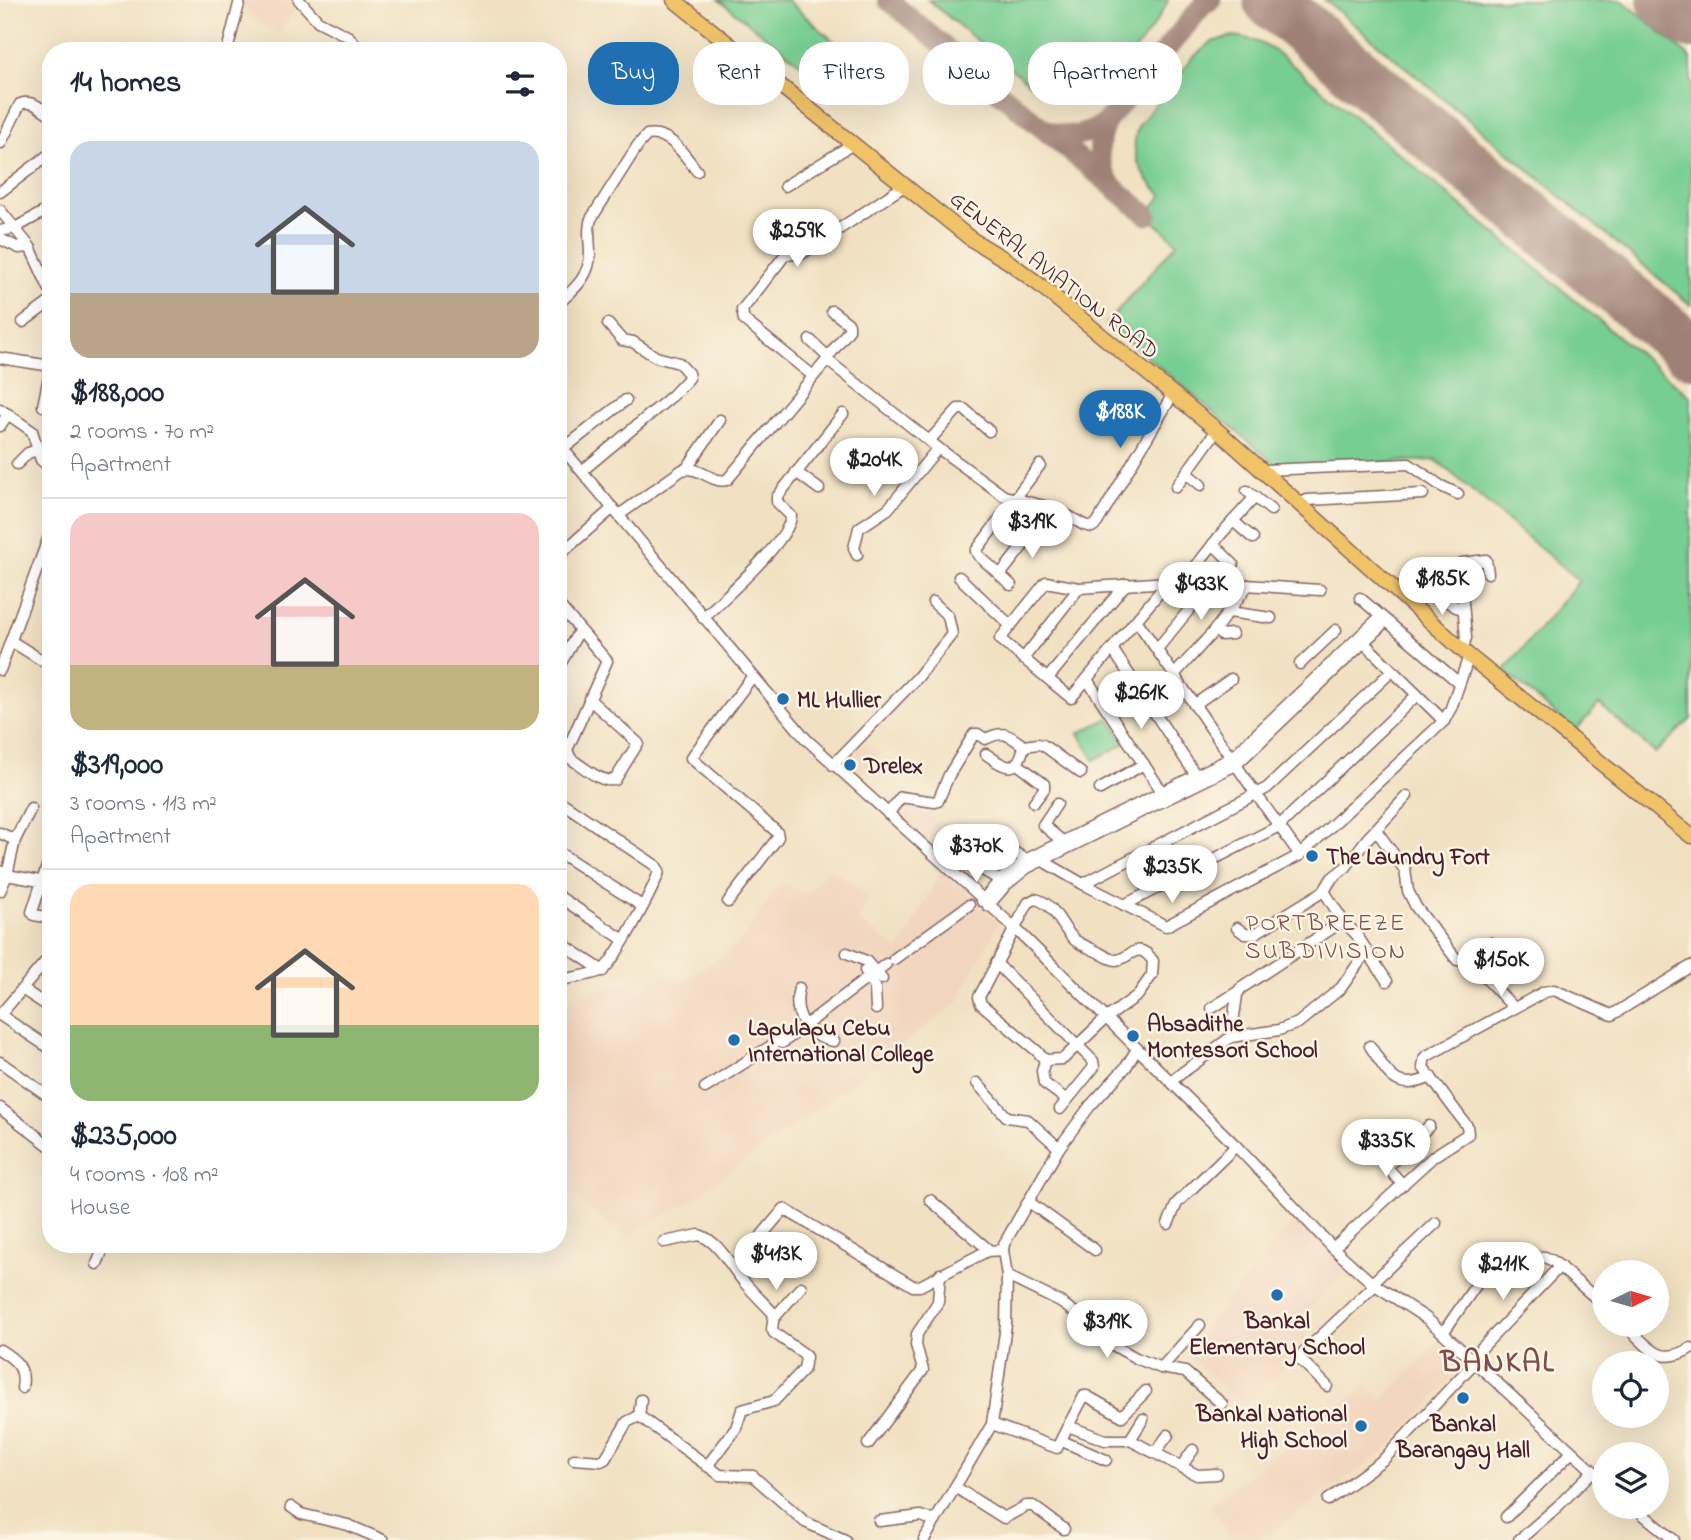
<!DOCTYPE html>
<html lang="en">
<head>
<meta charset="utf-8">
<style>
	:root { --surface:#fff; --page:#f6f6f7; --text:#1f2937; --muted:#747a83; --line:#e0e1e3; --accent:#1f6fb2 }
	body { margin:0; font-family:"Indie Flower",sans-serif; background:var(--page); color:var(--text); height:100vh; display:flex; flex-direction:column; font-size:26px; white-space:nowrap }
	* { box-sizing:border-box; margin:0 }
	p { font-size:23px; color:var(--muted) }
	.icon { flex:none; width:38px; height:38px; fill:none; stroke:currentColor; stroke-width:2; stroke-linecap:round; stroke-linejoin:round }
	.map { position:relative; flex:1; overflow:hidden }
	.drawer { position:absolute; left:42px; top:42px; width:525px; height:1211px; display:flex; flex-direction:column; background:var(--surface); border-radius:28px; box-shadow:0 7px 28px #0002 }
	.drawer>* { flex:none }
	.hud { position:absolute; left:588px; top:42px; width:665px; height:63px; display:flex; gap:14px }
	.needle { width:46px; rotate:85deg }
	.fabs { position:absolute; left:1592px; top:1260px; display:grid; gap:14px }
	.fabs a { display:grid; place-items:center; width:77px; height:77px; border-radius:50%; background:var(--surface); box-shadow:0 7px 28px #0002; font-size:35px }
	.price { position:absolute; translate:-50% -60px; padding:0 16px; border-radius:24px; background:#fff; color:#222; font-size:23px; line-height:46px; filter:drop-shadow(0 2px 4px #0008) }
	.price::after { content:''; position:absolute; left:50%; top:42px; width:21px; height:16px; margin-left:-10px; background:inherit; clip-path:polygon(0 0,100% 0,50% 100%) }
	.price.selected { background:var(--accent); color:#fff }
	ul { padding:0; list-style:none }
	li { display:grid; align-content:center; gap:14px; height:371px; padding:0 28px }
	li+li { border-top:2px solid var(--line) }
	li span { display:grid; place-items:center; height:217px; border-radius:21px; color:#555 }
	li>.icon { margin-inline-start:auto }
	span .icon { width:126px; height:126px; fill:#fffc; stroke-width:1 }
	li b { font-size:30px }
	h2 { display:flex; justify-content:space-between; align-items:center; height:84px; padding:0 28px; font-size:30px }
	.tag { padding:0 24px; border-radius:28px; background:var(--surface); box-shadow:0 7px 28px #0002; font-size:24px; line-height:63px }
	.tag.selected { background:var(--accent); color:#fff }
	.map>svg:first-child { display:block }
</style>
</head>
<body>
<div class="map">
<svg width="1691" height="1540" viewBox="0 0 1691 1540">
	<rect width="100%" height="100%" fill="#fcf5e5"/>
	<filter id="ink" filterUnits="userSpaceOnUse"><feTurbulence type="fractalNoise" baseFrequency=".0143" numOctaves="2"/><feDisplacementMap in="SourceGraphic" scale="14" xChannelSelector="R" yChannelSelector="G"/><feConvolveMatrix kernelMatrix="1 2 1 2 8 2 1 2 1" color-interpolation-filters="sRGB"/></filter>
	<filter id="wash" filterUnits="userSpaceOnUse"><feTurbulence type="fractalNoise" baseFrequency=".00686" numOctaves="4" result="noise"/><feDisplacementMap in="SourceGraphic" scale="28" xChannelSelector="R" yChannelSelector="G"/><feGaussianBlur stdDeviation="1.57" result="paint"/><feColorMatrix in="noise" values="0 0 0 0 0 0 0 0 0 0 0 0 0 0 0 0 0 1.4 0 .05"/><feComposite in="paint" operator="in"/></filter>
	<g filter="url(#wash)">
		<rect width="100%" height="100%" fill="#f1e1c2"/>
		<!-- built -->
		<g fill="#f2d5be">
			<polygon points="244,0 294,0 295,9 279,34 264,26 242,7"/>
			<polygon points="860,742 881,753 857,779 841,764"/>
			<polygon points="901,798 958,835 944,856 893,812"/>
			<polygon points="827,868 849,880 870,897 858,920 899,950 942,869 998,923 957,1003 863,1076 679,1208 626,1236 606,1222 558,1181 558,1003 563,999 624,985 639,992 666,974 683,982 738,944 781,882 808,895"/>
			<polygon points="1297,1215 1349,1268 1297,1323 1313,1340 1245,1406 1185,1353"/>
			<polygon points="1440,1339 1467,1364 1384,1451 1260,1540 1232,1540 1210,1504 1368,1384 1382,1400"/>
		</g>
		<!-- green -->
		<g fill="#77ce92" stroke="#60765e" stroke-width="2">
			<polygon points="719,0 787,0 837,44 811,72"/>
			<path d="M928 0H1168C1161 20 1108 89 1089 97 1071 104 1053 100 1037 90Z"/>
			<polygon points="1325,0 1622,0 1691,58 1691,305"/>
			<path d="M1233 36C1253 38 1268 45 1284 58L1691 397V719L1655 753 1599 704 1575 731 1504 671 1579 581 1436 460 1279 467 1107 323 1177 243 1147 215 1162 195C1142 177 1127 152 1139 125L1192 58 1212 42Z"/>
			<polygon points="1109,718 1126,743 1094,760 1079,733"/>
		</g>
		<g fill="none" stroke-linecap="round" stroke-linejoin="round">
			<!-- taxiway -->
			<g stroke="#9e8076" stroke-width="21">
				<polyline points="888,0 1147,215"/>
				<path d="M1106 122C1096 144 1097 163 1110 183"/>
				<path d="M1048 131C1070 139 1088 136 1106 122L1203 5 1211 0"/>
			</g>
			<!-- runway -->
			<g stroke="#9e8076" stroke-width="54">
				<polyline points="1270,0 1691,351"/>
				<polyline points="1664,0 1691,22"/>
			</g>
		</g>
	</g>
	<g filter="url(#ink)">
		<g fill="none" stroke-linecap="round" stroke-linejoin="round">
			<defs>
				<g id="minor">
					<polyline points="299,0 318,21 349,37 358,48"/>
					<polyline points="462,49 464,51"/>
					<polyline points="227,51 240,0"/>
					<path d="M1 143 20 104C32 99 41 109 51 115"/>
					<polyline points="785,186 853,144"/>
					<polyline points="0,192 51,153"/>
					<polyline points="0,210 30,247 49,288"/>
					<polyline points="0,231 15,228 47,210"/>
					<polyline points="0,239 19,248 30,247"/>
					<path d="M558 304C574 289 590 277 590 253 590 241 587 230 591 219L638 145 647 135C671 131 684 155 697 171"/>
					<polyline points="23,322 50,302"/>
					<polyline points="810,340 828,357 849,330 849,324 832,311"/>
					<polyline points="0,358 51,366"/>
					<polyline points="812,375 744,320 742,310 785,255 803,253 904,186"/>
					<polyline points="43,406 51,366"/>
					<polyline points="0,409 32,431 41,460 51,468"/>
					<polyline points="0,426 8,414"/>
					<polyline points="929,441 958,409 964,409 989,431"/>
					<polyline points="558,443 806,739 1016,929 1236,1146 1333,1248 1372,1283 1426,1318 1443,1333 1605,1482"/>
					<polyline points="563,449 626,400"/>
					<polyline points="17,464 28,453 38,450"/>
					<polyline points="687,468 720,420"/>
					<polyline points="1264,470 1409,464 1441,486 1458,494"/>
					<polyline points="582,471 672,396 689,378 688,373 679,363 656,357 633,342 622,340 608,324"/>
					<polyline points="796,472 819,489"/>
					<polyline points="1186,473 1201,485"/>
					<polyline points="1176,487 1217,430"/>
					<polyline points="1247,491 1271,510"/>
					<polyline points="1300,504 1307,500 1423,494"/>
					<path d="M619 515 682 470C700 465 711 484 727 480L827 360 938 448 1004 496 1056 509 1084 525 1092 527 1097 523 1173 394"/>
					<polyline points="1233,521 1253,538"/>
					<polyline points="1213,544 1233,564"/>
					<polyline points="857,555 854,548 859,528 888,509 938,448"/>
					<polyline points="558,556 613,508"/>
					<polyline points="1000,575 1040,524"/>
					<polyline points="959,577 1009,624"/>
					<polyline points="1184,581 1222,533 1255,497"/>
					<polyline points="1168,582 1071,698 1000,639 1046,582 1079,588 1184,581 1320,590"/>
					<polyline points="1011,585 978,555 976,551 1040,465"/>
					<polyline points="1434,593 1456,607 1463,609"/>
					<polyline points="1360,598 1459,683"/>
					<path d="M558 604 607 661 567 750 571 759C584 767 600 783 615 780L638 743 589 699"/>
					<polyline points="1229,612 1271,618"/>
					<path d="M703 618C721 601 791 539 791 516L777 502V497L843 414"/>
					<polyline points="1137,621 1256,794 1300,855"/>
					<polyline points="1215,629 1221,635 1232,634"/>
					<polyline points="1361,640 1444,721"/>
					<polyline points="11,641 51,666"/>
					<polyline points="1157,649 1211,583"/>
					<polyline points="1113,650 1199,780"/>
					<polyline points="1462,650 1466,638 1460,566 1462,563 1486,560 1488,573"/>
					<polyline points="1023,659 1079,588"/>
					<polyline points="1300,664 1336,630"/>
					<polyline points="558,668 579,631"/>
					<polyline points="0,670 51,531"/>
					<polyline points="1174,675 1214,631 1248,585"/>
					<polyline points="1048,678 1126,584"/>
					<polyline points="1088,681 1165,796"/>
					<polyline points="1194,705 1231,679"/>
					<path d="M986 754C1004 767 1017 777 1024 746"/>
					<polyline points="1016,763 1044,784 1044,789 1034,802"/>
					<polyline points="833,765 918,677 952,634 948,616 933,602"/>
					<polyline points="1100,789 1144,764"/>
					<path d="M558 800 656 866 659 871C655 886 613 966 601 971 588 976 572 977 558 981"/>
					<polyline points="1057,804 1043,825 1067,845"/>
					<path d="M888 814 901 797 935 802 938 801 949 775 974 734H978L985 739C1005 730 1007 734 1024 746L1038 744 1043 745 1081 773"/>
					<polyline points="1376,830 1405,870 1408,891 1416,907 1457,960 1469,960 1514,1008"/>
					<polyline points="0,833 15,840"/>
					<polyline points="1003,845 1030,862"/>
					<polyline points="558,852 642,906"/>
					<polyline points="51,854 32,912 34,915 51,918"/>
					<polyline points="1038,855 1043,861 1083,884 1166,926 1300,855 1444,721 1451,708 1469,656"/>
					<polyline points="962,857 1004,883"/>
					<polyline points="0,871 7,875 51,883"/>
					<polyline points="1083,884 1267,788 1391,672"/>
					<polyline points="0,891 7,875 15,840 31,808"/>
					<polyline points="558,896 624,940"/>
					<path d="M1035 899C1057 904 1060 928 1076 941 1082 945 1090 948 1096 951 1102 954 1110 960 1116 960 1129 960 1137 938 1153 961L1152 975 1138 995 1105 1019 1063 1059 1045 1060 1037 1051 981 1004 979 997 1028 903Z"/>
					<polyline points="982,901 1000,880 1027,859 1231,758 1380,617"/>
					<polyline points="728,902 776,840 778,837 777,832 691,758 752,677"/>
					<polyline points="1124,905 1279,826 1417,695"/>
					<polyline points="988,906 1006,885 1027,868 1236,765 1386,621"/>
					<polyline points="1237,928 1245,934 1254,934 1324,891"/>
					<polyline points="558,941 603,971"/>
					<polyline points="1367,951 1387,981"/>
					<polyline points="847,953 866,961 882,979"/>
					<polyline points="894,959 969,905"/>
					<polyline points="1469,960 1491,943"/>
					<polyline points="996,963 1093,1061 1094,1067 1060,1109"/>
					<polyline points="865,970 875,988 876,1009"/>
					<path d="M799 988C792 1014 807 1037 834 1041"/>
					<polyline points="22,989 51,1008"/>
					<polyline points="1212,1008 1239,991"/>
					<polyline points="0,1015 46,961 51,959"/>
					<polyline points="0,1015 51,1049"/>
					<polyline points="1231,1037 1237,995 1240,989 1343,921"/>
					<polyline points="782,1043 886,964"/>
					<path d="M1370 1046C1388 1073 1395 1094 1431 1077"/>
					<polyline points="1045,1060 1042,1071 1044,1083 1067,1100"/>
					<polyline points="0,1062 51,1098"/>
					<polyline points="1171,1081 1231,1037 1279,1030 1298,1023 1341,988 1367,951 1356,934 1343,921 1324,891 1332,878 1346,867 1366,840 1407,796"/>
					<polyline points="977,1083 1007,1117 1028,1120 1059,1148"/>
					<polyline points="705,1088 785,1037"/>
					<polyline points="0,1108 51,1147"/>
					<polyline points="1403,1185 1387,1167 1429,1126"/>
					<polyline points="930,1200 989,1250"/>
					<polyline points="1029,1202 1095,1250"/>
					<polyline points="1168,1224 1177,1203 1236,1146"/>
					<polyline points="762,1235 784,1209 913,1286 920,1286 987,1251 1003,1250"/>
					<path d="M664 1242 699 1235C719 1241 730 1266 744 1282 753 1293 764 1303 774 1314L772 1329 774 1333 803 1353 806 1357 804 1369 774 1401 742 1410 736 1428 707 1466"/>
					<polyline points="1333,1248 1434,1156 1468,1134 1467,1126 1423,1067 1425,1057 1544,992 1554,990 1612,1015 1691,966"/>
					<polyline points="1531,1256 1545,1257 1553,1261 1605,1306"/>
					<polyline points="97,1264 105,1244"/>
					<polyline points="1007,1276 1060,1302 1097,1328 1111,1344 1136,1358 1161,1368 1200,1325"/>
					<polyline points="1372,1283 1436,1223"/>
					<polyline points="775,1317 801,1287"/>
					<path d="M1625 1325C1649 1346 1658 1368 1691 1348"/>
					<polyline points="1443,1333 1487,1269"/>
					<path d="M0 1350C16 1360 26 1368 22 1388"/>
					<polyline points="1471,1359 1560,1266"/>
					<polyline points="1161,1368 1185,1372 1222,1404"/>
					<polyline points="1327,1386 1301,1360 1301,1355 1375,1285"/>
					<polyline points="641,1400 639,1416 720,1475 753,1476 805,1522 845,1540"/>
					<polyline points="992,1424 1057,1448 1068,1426 1105,1440 1130,1440 1197,1475 1217,1474"/>
					<polyline points="1068,1426 1084,1396 1087,1396 1122,1416 1146,1391"/>
					<polyline points="1130,1440 1143,1419"/>
					<polyline points="1062,1441 1106,1460"/>
					<polyline points="868,1444 923,1370 916,1345 917,1334 938,1302 940,1274"/>
					<polyline points="1155,1453 1168,1435"/>
					<polyline points="574,1459 601,1461 605,1459 627,1422 639,1416"/>
					<polyline points="1181,1467 1193,1450"/>
					<polyline points="955,1487 1004,1518 1026,1506 1033,1506 1064,1529"/>
					<polyline points="1328,1500 1384,1459 1474,1363"/>
					<polyline points="291,1507 301,1514 348,1525 383,1540"/>
					<polyline points="1634,1507 1674,1540"/>
					<polyline points="1506,1517 1572,1452"/>
					<polyline points="879,1521 921,1516 935,1521"/>
					<polyline points="924,1540 992,1424 1006,1325 1007,1276 1003,1250 1004,1244 1059,1148 1090,1106 1126,1067 1137,1049"/>
					<polyline points="1519,1540 1557,1507 1593,1471"/>
				</g>
				<polyline id="major" points="674,0 971,239 1009,262 1041,286 1217,430 1469,656 1691,836"/>
			</defs>
			<!-- minor casing -->
			<use href="#minor" stroke="#846360" stroke-width="13"/>
			<!-- major casing -->
			<use href="#major" stroke="#846360" stroke-width="17"/>
			<!-- minor -->
			<use href="#minor" stroke="#fff" stroke-width="10"/>
			<!-- major -->
			<use href="#major" stroke="#f0c369" stroke-width="14"/>
		</g>
	</g>
	<!-- markers -->
	<g fill="#1f6fb2" stroke="#fcf5e5" stroke-width="2.5">
		<circle cx="783" cy="699" r="7"/>
		<circle cx="850" cy="765" r="7"/>
		<circle cx="1312" cy="856" r="7"/>
		<circle cx="1133" cy="1036" r="7"/>
		<circle cx="734" cy="1040" r="7"/>
		<circle cx="1277" cy="1295" r="7"/>
		<circle cx="1463" cy="1398" r="7"/>
		<circle cx="1361" cy="1426" r="7"/>
	</g>
	<g text-anchor="middle" stroke-width="5" stroke-linejoin="round" paint-order="stroke">
		<!-- street labels -->
		<g font-size="23" fill="#4a1f2b" stroke="#fcf5e5">
			<text transform="translate(1055 274) rotate(38)" y="8">GENERAL AVIATION ROAD</text>
		</g>
		<!-- poi labels -->
		<g font-size="23" font-weight="bold" fill="#4a1f2b" stroke="#fcf5e5" text-anchor="start">
			<text x="797" y="707">ML Hullier</text>
			<text x="864" y="773">Drelex</text>
			<text x="1326" y="864">The Laundry Fort</text>
			<text x="1147" y="1031">Absadithe<tspan x="1147" dy="26">Montessori School</tspan></text>
			<text x="748" y="1035">Lapulapu Cebu<tspan x="748" dy="26">International College</tspan></text>
			<text x="1277" y="1328" text-anchor="middle">Bankal<tspan x="1277" dy="26">Elementary School</tspan></text>
			<text x="1347" y="1421" text-anchor="end">Bankal National<tspan x="1347" dy="26">High School</tspan></text>
			<text x="1463" y="1431" text-anchor="middle">Bankal<tspan x="1463" dy="26">Barangay Hall</tspan></text>
		</g>
		<!-- neighbourhood labels -->
		<g font-size="24" letter-spacing="2" fill="#7c4f4e" stroke="#fcf5e5">
			<text x="1326" y="930">PORTBREEZE<tspan x="1326" dy="28">SUBDIVISION</tspan></text>
		</g>
		<!-- district labels -->
		<g font-size="30" font-weight="bold" letter-spacing="2" fill="#7c4f4e" stroke="#fcf5e5">
			<text x="1498" y="1371">BANKAL</text>
		</g>
	</g>
</svg>
<div class="fabs">
<a><svg class="needle" viewBox="-14 -14 28 28"><path d="M0-13l5 13h-10z" fill="#e53935"/><path d="M0 13l5-13h-10z" fill="#747a83"/></svg></a>
<a><svg class="icon" aria-label="locate" viewBox="0 0 24 24"><circle cx="12" cy="12" r="6"/><path d="M12 2v4M12 18v4M2 12h4M18 12h4"/></svg></a>
<a><svg class="icon" aria-label="layers" viewBox="0 0 24 24"><path d="M12 4l9 5-9 5-9-5zM3 14l9 5 9-5"/></svg></a>
</div>
<b class="price" style="left:797px;top:269px">$259K</b>
<b class="price selected" style="left:1120px;top:450px">$188K</b>
<b class="price" style="left:874px;top:498px">$204K</b>
<b class="price" style="left:1032px;top:560px">$319K</b>
<b class="price" style="left:1442px;top:617px">$185K</b>
<b class="price" style="left:1201px;top:622px">$433K</b>
<b class="price" style="left:1141px;top:731px">$261K</b>
<b class="price" style="left:976px;top:884px">$370K</b>
<b class="price" style="left:1172px;top:905px">$235K</b>
<b class="price" style="left:1501px;top:998px">$150K</b>
<b class="price" style="left:1386px;top:1179px">$335K</b>
<b class="price" style="left:776px;top:1292px">$413K</b>
<b class="price" style="left:1503px;top:1302px">$211K</b>
<b class="price" style="left:1107px;top:1360px">$319K</b>
<div class="hud">
<a class="tag selected">Buy</a>
<a class="tag">Rent</a>
<a class="tag">Filters</a>
<a class="tag">New</a>
<a class="tag">Apartment</a>
</div>
<section class="drawer">
<h2>14 homes<svg class="icon" aria-label="filters" viewBox="0 0 24 24"><path d="M4 7h16M4 17h16"/><circle cx="9" cy="7" r="2"/><circle cx="15" cy="17" r="2"/></svg></h2>
<ul>
<li><span style="background:linear-gradient(#c9d6e8 70%,#b9a48a 0)"><svg class="icon" aria-label="home" viewBox="0 0 24 24"><path d="M3 11l9-7 9 7M6 9v11h12V9"/></svg></span><div><b>$188,000</b><p>2 rooms · 70 m²</p><p>Apartment</p></div></li>
<li><span style="background:linear-gradient(#f6c9c9 70%,#c2b280 0)"><svg class="icon" aria-label="home" viewBox="0 0 24 24"><path d="M3 11l9-7 9 7M6 9v11h12V9"/></svg></span><div><b>$319,000</b><p>3 rooms · 113 m²</p><p>Apartment</p></div></li>
<li><span style="background:linear-gradient(#ffd9b3 65%,#8fb573 0)"><svg class="icon" aria-label="home" viewBox="0 0 24 24"><path d="M3 11l9-7 9 7M6 9v11h12V9"/></svg></span><div><b>$235,000</b><p>4 rooms · 108 m²</p><p>House</p></div></li>
</ul>
</section>
</div>
</body>
</html>
